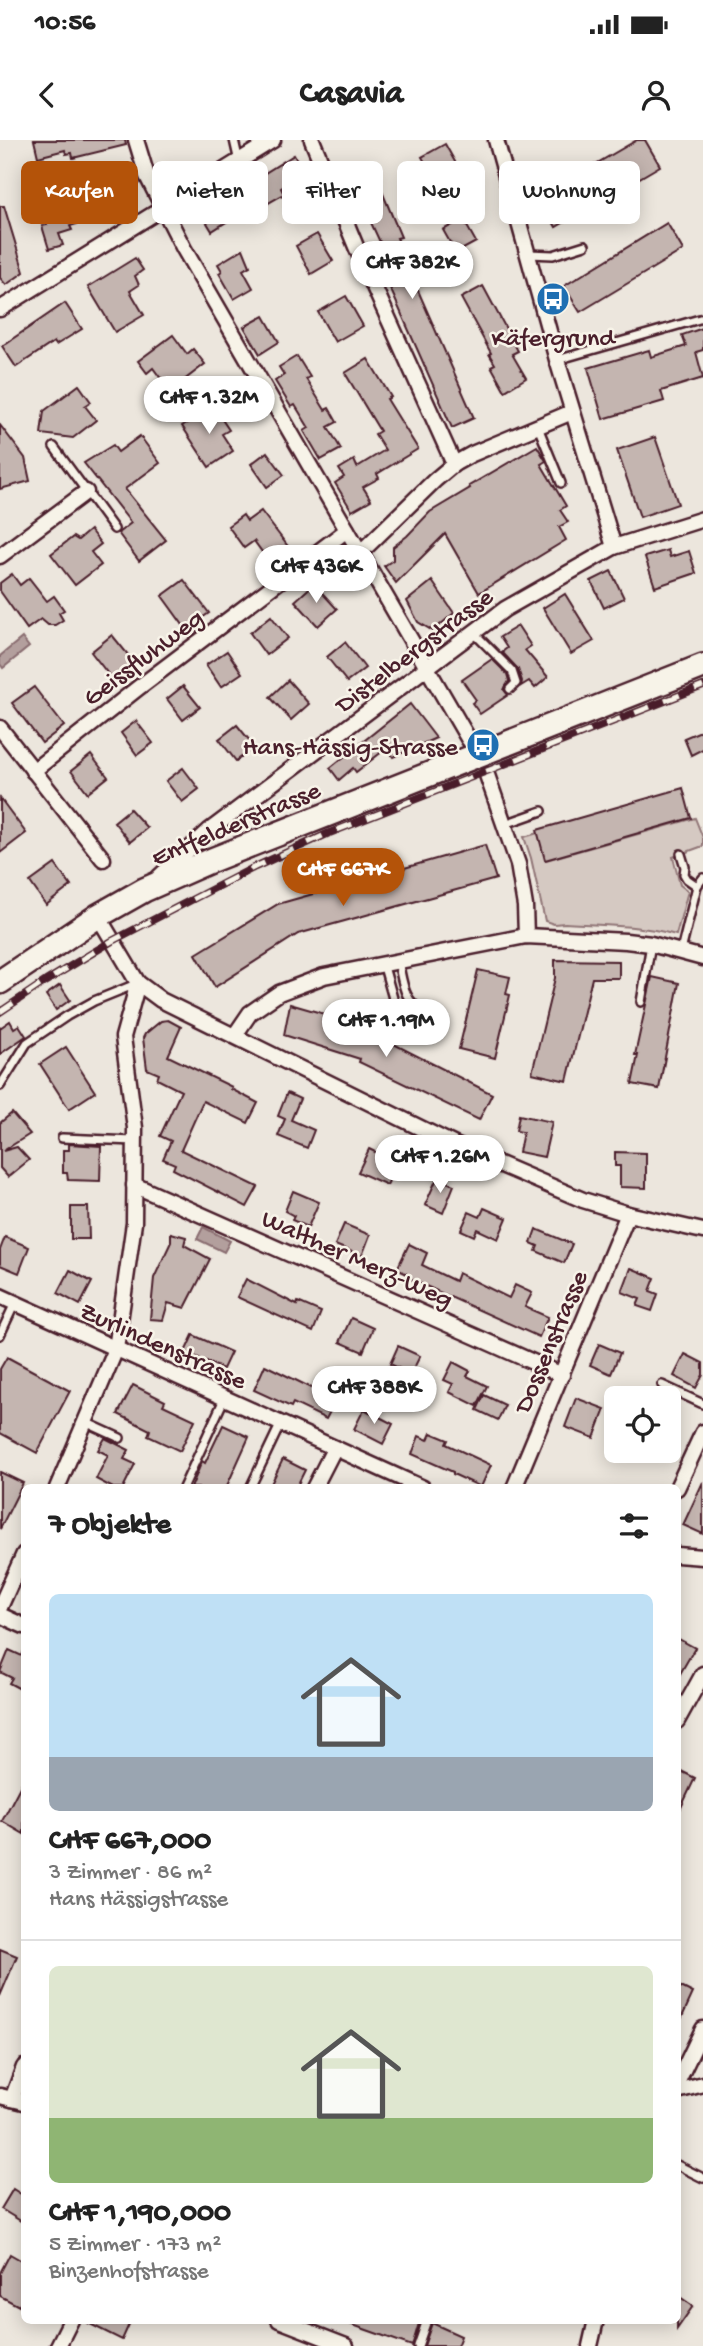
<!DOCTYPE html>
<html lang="de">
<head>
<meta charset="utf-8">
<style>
	:root { --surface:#fff; --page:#f6f6f6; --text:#222; --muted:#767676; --line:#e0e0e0; --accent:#b45309 }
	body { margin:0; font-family:"Gochi Hand",sans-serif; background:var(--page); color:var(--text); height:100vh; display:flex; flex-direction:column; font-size:26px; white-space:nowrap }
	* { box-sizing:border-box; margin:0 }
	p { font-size:23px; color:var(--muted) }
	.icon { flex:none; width:38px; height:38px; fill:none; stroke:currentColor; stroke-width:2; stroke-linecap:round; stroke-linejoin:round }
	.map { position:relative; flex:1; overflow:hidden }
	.details { position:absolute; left:21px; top:1344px; width:660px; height:840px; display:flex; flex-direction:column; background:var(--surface); border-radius:10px; box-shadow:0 4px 18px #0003 }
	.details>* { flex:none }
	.banner { position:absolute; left:21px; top:21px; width:662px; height:63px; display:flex; gap:14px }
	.buttons { position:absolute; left:604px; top:1246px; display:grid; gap:14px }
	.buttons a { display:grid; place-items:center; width:77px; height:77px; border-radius:10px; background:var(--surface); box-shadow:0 4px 18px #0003; font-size:35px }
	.price { position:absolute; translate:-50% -60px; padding:0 16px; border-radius:24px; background:#fff; color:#222; font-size:23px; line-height:46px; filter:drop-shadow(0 2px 4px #0008) }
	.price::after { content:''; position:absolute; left:50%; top:42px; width:21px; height:16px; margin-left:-10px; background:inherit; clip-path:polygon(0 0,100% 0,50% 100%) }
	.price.on { background:var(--accent); color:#fff }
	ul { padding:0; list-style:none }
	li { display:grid; align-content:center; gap:14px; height:371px; padding:0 28px }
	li+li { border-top:2px solid var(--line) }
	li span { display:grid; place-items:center; height:217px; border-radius:10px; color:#555 }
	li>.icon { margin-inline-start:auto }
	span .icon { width:126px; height:126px; fill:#fffc; stroke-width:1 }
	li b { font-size:30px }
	h2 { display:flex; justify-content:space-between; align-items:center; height:84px; padding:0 28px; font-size:30px }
	.chip { padding:0 24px; border-radius:10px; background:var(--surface); box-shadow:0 4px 18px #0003; font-size:24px; line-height:63px }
	.chip.on { background:var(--accent); color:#fff }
	.status { display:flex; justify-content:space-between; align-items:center; height:49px; padding:0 35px; background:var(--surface); direction:ltr }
	.status svg { height:19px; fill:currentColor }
	header { display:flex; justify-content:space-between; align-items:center; height:91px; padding:0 28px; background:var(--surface); font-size:32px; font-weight:700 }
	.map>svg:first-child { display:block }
</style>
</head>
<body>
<div class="status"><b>10:56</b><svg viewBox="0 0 49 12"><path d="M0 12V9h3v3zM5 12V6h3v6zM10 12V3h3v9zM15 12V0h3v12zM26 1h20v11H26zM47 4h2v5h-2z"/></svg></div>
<header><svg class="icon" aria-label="back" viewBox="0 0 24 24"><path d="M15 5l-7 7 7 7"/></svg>Casavia<svg class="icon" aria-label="person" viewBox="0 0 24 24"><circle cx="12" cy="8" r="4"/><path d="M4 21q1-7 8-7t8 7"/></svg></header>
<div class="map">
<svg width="703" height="2206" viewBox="0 0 703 2206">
	<rect width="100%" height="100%" fill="#ece6dd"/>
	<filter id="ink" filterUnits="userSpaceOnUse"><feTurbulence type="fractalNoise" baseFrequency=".0143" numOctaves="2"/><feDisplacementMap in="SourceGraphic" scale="14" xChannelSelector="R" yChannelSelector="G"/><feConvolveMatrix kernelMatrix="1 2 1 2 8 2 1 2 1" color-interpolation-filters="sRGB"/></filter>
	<g filter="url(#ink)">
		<!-- green -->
		<path fill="#d5c9c2" stroke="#907476" stroke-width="2" d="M695 678 703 698V706L673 717 680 745 688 751 676 795C640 785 602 785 565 783L554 784 545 781 531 718 524 697 538 693 546 720Z"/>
		<!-- water -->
		<g fill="#b39f9d" stroke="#896c6f" stroke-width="2">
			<polygon points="22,498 29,507 3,528 0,524 0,516"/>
			<polygon points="203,1087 230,1101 224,1112 197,1099"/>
		</g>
		<!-- building -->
		<g fill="#c4b5b0" stroke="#4a1f2b" stroke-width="2">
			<polygon points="34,0 125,0 126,5 73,18 72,13 66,14 65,10 38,17"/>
			<polygon points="637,0 645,0 660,26 556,87 539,57"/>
			<polygon points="445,4 463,36 440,49 422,17"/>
			<polygon points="294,15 305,33 281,48 284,54 263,66 261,62 251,69 250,67 212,91 201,73"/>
			<polygon points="371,25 401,97 397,98 418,145 416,146 474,278 452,288 383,132 392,128 360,59 362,58 352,33"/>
			<polygon points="118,33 122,47 106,52 102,38"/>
			<polygon points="98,46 107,75 70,86 72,90 59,94 63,105 49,109 42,86 47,85 42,68 79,57 77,53"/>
			<polygon points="0,66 4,66 24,132 6,145 0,138"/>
			<polygon points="463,79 476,102 456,113 443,90"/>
			<polygon points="667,83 683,110 580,172 564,146"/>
			<polygon points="317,94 333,121 311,134 296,106"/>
			<polygon points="243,109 250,126 243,130 253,148 234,159 219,133 222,131 218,124"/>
			<polygon points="135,118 143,130 135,136 139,145 130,151 144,175 115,192 88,147"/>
			<polygon points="483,146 518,211 512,214 526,238 505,251 491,226 495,224 489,214 491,213 461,158"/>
			<polygon points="346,156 363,186 335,202 318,172"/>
			<polygon points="65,163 82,189 56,205 54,202 16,227 2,206"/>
			<polygon points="264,176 279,202 260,214 244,187"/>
			<polygon points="703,188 703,210 696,212 703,238 661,251 664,261 603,279 588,228 649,210 651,217 686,206 682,195"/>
			<polygon points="173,195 187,214 193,209 205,224 170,251 153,228 147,233 138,221"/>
			<polygon points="297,216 310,237 306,239 325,270 329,268 337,282 328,287 341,309 321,320 304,291 309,288 295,265 291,267 275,241 284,235 279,227"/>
			<polygon points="368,219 391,257 387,259 418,309 377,334 379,338 363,347 371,360 352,371 335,343 344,337 339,329 354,320 357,327 385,310 375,294 380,291 345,233"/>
			<polygon points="79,245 91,262 85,266 96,280 73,298 41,294 44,271"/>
			<polygon points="213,266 229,290 222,294 233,311 209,327 182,286"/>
			<polygon points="0,285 25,318 30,341 0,349"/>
			<polygon points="140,296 160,323 125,349 166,400 139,421 118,393 131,383 84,323 113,305 118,312"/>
			<polygon points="655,297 678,364 640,377 617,310"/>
			<polygon points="537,306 546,321 541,324 566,366 560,370 568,382 559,387 566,400 479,453 445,394 396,443 384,426 393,420 393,407 407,396 430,372 470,348 469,346"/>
			<polygon points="267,312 284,335 267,347 251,324"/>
			<polygon points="261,371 290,409 270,423 254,401 244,408 228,386 243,375 247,381"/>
			<polygon points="90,390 101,404 91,412 101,425 75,445 51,414 73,397 78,400"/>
			<polygon points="668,410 670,417 689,411 696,433 655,447 645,417"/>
			<polygon points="611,431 624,458 604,468 591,441"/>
			<polygon points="12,434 20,445 29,438 47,461 54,456 64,470 59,473 63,480 55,485 48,485 41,479 27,489 0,451 0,443"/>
			<polygon points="184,440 209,473 186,489 162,456"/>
			<polygon points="432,441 454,473 433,491 418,482 407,461"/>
			<polygon points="314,444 337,469 318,486 295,461"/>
			<polygon points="565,454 594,501 571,514 543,468"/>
			<polygon points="271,476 288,498 266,515 250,493"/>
			<polygon points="518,486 531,506 525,510 548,537 535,548 529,541 521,546 522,541 518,529 502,512 507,508 500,497"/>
			<polygon points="112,495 134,522 112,539 91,512"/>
			<polygon points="345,502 365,528 347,542 327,517"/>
			<polygon points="227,511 242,533 221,547 206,525"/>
			<polygon points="492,519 507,534 509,541 504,550 508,555 480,574 472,563 476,560 462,540"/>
			<polygon points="288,540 309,564 291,580 270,557"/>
			<polygon points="183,546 200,567 183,580 167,559"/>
			<polygon points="34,547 64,586 42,603 12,563"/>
			<polygon points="410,564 436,598 393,617 387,608 356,632 353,628 339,640 330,628"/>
			<polygon points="136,581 153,603 137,615 121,593"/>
			<polygon points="237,585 255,607 236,621 219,599"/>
			<polygon points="703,590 703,609 691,615 684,598"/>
			<polygon points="91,615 108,637 88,653 71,631"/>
			<polygon points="183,628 199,649 182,662 166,641"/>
			<polygon points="683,648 691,678 545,720 537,690"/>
			<polygon points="0,658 26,693 0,713"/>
			<polygon points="130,669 147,688 130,702 114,682"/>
			<polygon points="485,705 496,739 298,794 215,847 196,814 278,764"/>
			<polygon points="55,724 71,746 46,765 30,742"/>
			<polygon points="555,820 619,821 619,838 592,838 567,941 532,933 555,838"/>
			<polygon points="478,830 510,837 506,854 510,855 495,918 459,909"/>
			<polygon points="652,837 679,843 659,949 632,944 638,915 635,915"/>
			<polygon points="60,845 70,860 56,870 46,855"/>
			<polygon points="290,864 373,888 372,893 492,954 479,980 359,922 360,919 284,895"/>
			<polygon points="168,880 181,887 168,916 232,947 231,949 258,963 248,983 203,961 181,1010 258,1047 247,1067 173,1029 175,1024 163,1019 171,1001 160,996 181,951 157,939 159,934 147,929 143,898 145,894 161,881"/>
			<polygon points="10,881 14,888 19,885 26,896 0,914 0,888"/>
			<polygon points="66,907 95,952 69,969 40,924"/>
			<polygon points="287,953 300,959 291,980 314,990 307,1008 278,996 285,979 278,976"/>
			<polygon points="12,973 30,994 3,1011 17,1007 29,1020 8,1037 0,1028 0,983"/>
			<polygon points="519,975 552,982 544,1017 519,1012 523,992 516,991"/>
			<polygon points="69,1004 101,1006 100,1041 68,1040 67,1033 63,1033 63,1010 69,1010"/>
			<polygon points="369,1009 398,1023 387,1045 358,1032"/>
			<polygon points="615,1012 646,1013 646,1048 620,1047 620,1026 615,1026"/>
			<polygon points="437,1038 454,1045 443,1073 425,1065"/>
			<polygon points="293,1051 319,1062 308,1087 292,1080 294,1076 285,1071"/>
			<polygon points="71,1067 88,1067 89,1099 71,1099"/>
			<polygon points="484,1068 507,1078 498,1099 477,1089 474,1096 461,1090 469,1072 480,1077"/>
			<polygon points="344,1084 370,1095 362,1116 335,1105"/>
			<polygon points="536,1089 572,1104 564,1123 536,1111 538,1106 531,1103"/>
			<polygon points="171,1093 186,1097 184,1105 210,1119 185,1168 168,1163 163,1180 150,1179 154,1138 171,1102"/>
			<polygon points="5,1097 29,1107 19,1133 0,1125 0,1110"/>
			<polygon points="409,1104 427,1113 422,1125 455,1141 458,1133 509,1158 515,1145 532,1153 525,1167 548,1177 539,1197 408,1138 409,1135 397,1129"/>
			<polygon points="631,1128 655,1138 650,1151 658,1154 652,1171 637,1166 640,1159 622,1152"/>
			<polygon points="70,1130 92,1142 80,1165 58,1153"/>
			<polygon points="246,1139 297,1165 298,1162 321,1172 313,1192 237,1157"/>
			<polygon points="351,1178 373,1188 363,1212 340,1202"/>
			<polygon points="193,1195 231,1212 223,1229 185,1212"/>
			<polygon points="599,1204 620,1213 611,1234 590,1225"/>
			<polygon points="398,1206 420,1216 411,1234 390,1224"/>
			<polygon points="685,1214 703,1223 703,1235 696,1248 674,1236"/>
			<polygon points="7,1217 70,1251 37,1313 0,1293 0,1229"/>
			<polygon points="453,1222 470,1231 467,1236 487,1246 477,1266 449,1252 453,1244 444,1240"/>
			<polygon points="265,1225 336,1260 326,1279 293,1263 291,1267 254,1250"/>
			<polygon points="133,1245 165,1261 163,1265 195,1280 180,1311 148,1296 150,1290 118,1274"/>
			<polygon points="484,1255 505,1265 498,1280 477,1270"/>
			<polygon points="576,1258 605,1269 594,1298 565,1287"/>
			<polygon points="364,1269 393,1284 383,1304 354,1289"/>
			<polygon points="223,1285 249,1297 226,1348 191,1348 202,1321 205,1323"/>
			<polygon points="431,1293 448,1300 446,1304 491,1325 481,1347 453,1334 453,1332 412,1314 419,1296 428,1300"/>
			<polygon points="105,1298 129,1310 124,1319 135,1324 123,1348 113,1348 96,1339 108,1315 98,1310"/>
			<polygon points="283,1319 305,1330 296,1348 269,1348"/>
			<polygon points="0,1332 23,1343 0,1389"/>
			<polygon points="703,1342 703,1394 683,1385"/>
			<polygon points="677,1498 695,1508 677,1539"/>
			<polygon points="9,1510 22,1516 24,1511 24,1551 9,1543 12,1538 0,1532"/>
			<polygon points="677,1629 695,1638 677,1676"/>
			<polygon points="24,1639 24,1694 2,1681"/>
			<polygon points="0,1809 17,1816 0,1856"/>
			<polygon points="677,1845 693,1853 677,1888"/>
			<polygon points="13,2049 24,2056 24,2083 1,2069"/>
			<polygon points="10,2114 24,2122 24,2155 19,2166 0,2156 0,2133"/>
			<polygon points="677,2155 693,2166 677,2189"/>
			<polygon points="82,2180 131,2180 122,2200"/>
			<polygon points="347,2180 420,2180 412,2206 347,2183"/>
			<polygon points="432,2183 461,2196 457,2206 424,2206"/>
		</g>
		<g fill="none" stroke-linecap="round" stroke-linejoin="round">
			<defs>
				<g id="lane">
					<polyline points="234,0 239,22"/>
					<polyline points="529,114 553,115 585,105"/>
					<polyline points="557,220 703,178"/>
					<polyline points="538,287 561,343"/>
					<polyline points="54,307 114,389"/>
					<polyline points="474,493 512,531 516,543 510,549"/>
					<polyline points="505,684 542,671"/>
					<polyline points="681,714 685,727 684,734 687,739 697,746"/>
					<polyline points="681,811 697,746 703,738"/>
					<path d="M398 821C403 843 403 861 424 872"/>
					<polyline points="383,823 394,862"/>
					<polyline points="641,862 651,804"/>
					<polyline points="0,946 27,903 67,876 94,861 136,844"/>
					<polyline points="62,998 134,1001"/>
					<polyline points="0,1195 15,1163"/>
					<polyline points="662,1245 703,1264"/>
					<polyline points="85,1282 120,1298"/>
					<polyline points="183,1348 225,1257"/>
					<polyline points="250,1348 281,1283"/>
					<polyline points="677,2025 703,2038"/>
					<polyline points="418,2206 427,2180"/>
				</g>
				<g id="street">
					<polyline points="136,0 147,36 184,109 469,600"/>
					<polyline points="312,0 357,109 454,324"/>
					<polyline points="496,0 557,220 614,407"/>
					<polyline points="0,169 273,0"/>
					<polyline points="360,413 435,340 454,324 472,314 572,272"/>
					<polyline points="0,416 86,352"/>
					<polyline points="0,588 103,719"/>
					<polyline points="33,631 138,548 347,390"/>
					<polyline points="487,635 518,724 525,766 526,796"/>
					<polyline points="159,737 210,690 505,469 614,407 703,379"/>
					<polyline points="98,776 138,843 161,860 457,1006 583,1060 628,1074 703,1091"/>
					<polyline points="235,895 250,873 279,853 324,836 526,796 626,801 651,804 703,818"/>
					<polyline points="134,1045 562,1235"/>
					<polyline points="0,1156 423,1348"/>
					<polyline points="57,1348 116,1209 134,1083 135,988 123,897 138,843"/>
					<polyline points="314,1348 334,1309"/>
					<polyline points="514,1348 628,1074"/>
					<polyline points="677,1348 703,1292"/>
					<polyline points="677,1415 703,1417"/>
					<polyline points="0,1467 24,1414"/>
					<polyline points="0,1475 24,1486"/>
					<polyline points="677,1581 703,1534"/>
					<polyline points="677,1943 703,1889"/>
					<polyline points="677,1951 703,1944"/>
					<polyline points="0,1956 24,1962"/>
					<polyline points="12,1959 24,1927"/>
					<polyline points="279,2180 346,2206"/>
					<polyline points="58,2206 71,2180"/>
					<polyline points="590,2206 596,2180"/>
				</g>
				<polyline id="primary" points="0,842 98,776 144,750 212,720 703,526"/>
			</defs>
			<!-- lane casing -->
			<use href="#lane" stroke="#4a1f2b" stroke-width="12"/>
			<!-- street casing -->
			<use href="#street" stroke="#4a1f2b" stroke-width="19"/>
			<!-- primary casing -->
			<use href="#primary" stroke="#4a1f2b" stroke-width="28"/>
			<!-- lane -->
			<use href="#lane" stroke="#f7f3e8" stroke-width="7"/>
			<!-- street -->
			<use href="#street" stroke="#f7f3e8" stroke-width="14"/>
			<!-- primary -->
			<use href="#primary" stroke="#f7f3e8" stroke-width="23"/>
			<defs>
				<polyline id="rail" points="0,872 46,841 112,801 255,727 327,694 703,546"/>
			</defs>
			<!-- rail casing -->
			<use href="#rail" stroke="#4a1f2b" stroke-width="8"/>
			<!-- rail -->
			<use href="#rail" stroke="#f7f3e8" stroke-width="5" stroke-dasharray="16" stroke-linecap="butt"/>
		</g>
	</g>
	<!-- icons -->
	<defs>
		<symbol id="bus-disc" viewBox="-11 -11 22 22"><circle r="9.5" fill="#1f6fb2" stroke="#f7f3e8"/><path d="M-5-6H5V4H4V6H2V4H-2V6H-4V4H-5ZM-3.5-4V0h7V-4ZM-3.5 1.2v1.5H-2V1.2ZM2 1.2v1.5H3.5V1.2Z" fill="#fff"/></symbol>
	</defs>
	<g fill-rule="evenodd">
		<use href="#bus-disc" x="534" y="140" width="38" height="38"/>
		<use href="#bus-disc" x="464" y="586" width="38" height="38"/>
	</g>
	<g text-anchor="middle" stroke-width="5" stroke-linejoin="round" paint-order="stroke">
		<!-- poi labels -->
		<g font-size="26" fill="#4a1f2b" stroke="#f7f3e8">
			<text x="553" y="205">Käfergrund</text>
			<text x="458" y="614" text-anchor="end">Hans-Hässig-Strasse</text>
		</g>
		<!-- street labels -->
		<g font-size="26" fill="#4a1f2b" stroke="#f7f3e8">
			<text transform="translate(413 509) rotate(-37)" y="9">Distelbergstrasse</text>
			<text transform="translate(142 516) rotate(-37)" y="9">Geissfluhweg</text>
			<text transform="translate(235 682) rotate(-23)" y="9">Entfelderstrasse</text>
			<text transform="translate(358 1117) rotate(24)" y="9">Walther Merz-Weg</text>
			<text transform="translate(549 1201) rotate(-67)" y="9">Dossenstrasse</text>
			<text transform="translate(164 1204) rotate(24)" y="9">Zurlindenstrasse</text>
		</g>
	</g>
</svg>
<div class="buttons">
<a><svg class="icon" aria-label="locate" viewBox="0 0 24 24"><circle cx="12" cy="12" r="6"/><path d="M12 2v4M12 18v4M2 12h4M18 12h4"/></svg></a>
</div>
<b class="price" style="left:412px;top:161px">CHF 382K</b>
<b class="price" style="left:209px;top:296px">CHF 1.32M</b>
<b class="price" style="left:316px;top:465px">CHF 436K</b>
<b class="price on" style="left:343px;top:768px">CHF 667K</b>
<b class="price" style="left:386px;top:919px">CHF 1.19M</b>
<b class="price" style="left:440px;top:1055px">CHF 1.26M</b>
<b class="price" style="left:374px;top:1286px">CHF 388K</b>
<div class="banner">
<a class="chip on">Kaufen</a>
<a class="chip">Mieten</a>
<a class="chip">Filter</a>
<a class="chip">Neu</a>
<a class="chip">Wohnung</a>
</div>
<section class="details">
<h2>7 Objekte<svg class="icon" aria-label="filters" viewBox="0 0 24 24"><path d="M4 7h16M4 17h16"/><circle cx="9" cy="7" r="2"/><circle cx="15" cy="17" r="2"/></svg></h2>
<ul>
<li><span style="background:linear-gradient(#bfe0f5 75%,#9aa5b1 0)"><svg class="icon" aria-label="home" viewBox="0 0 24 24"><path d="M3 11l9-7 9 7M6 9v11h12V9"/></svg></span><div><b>CHF 667,000</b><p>3 Zimmer · 86 m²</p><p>Hans Hässigstrasse</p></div></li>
<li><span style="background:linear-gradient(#dfe7d0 70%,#8fb573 0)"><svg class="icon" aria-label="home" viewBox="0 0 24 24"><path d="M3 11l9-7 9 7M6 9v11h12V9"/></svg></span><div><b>CHF 1,190,000</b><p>5 Zimmer · 173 m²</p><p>Binzenhofstrasse</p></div></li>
</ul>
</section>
</div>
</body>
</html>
